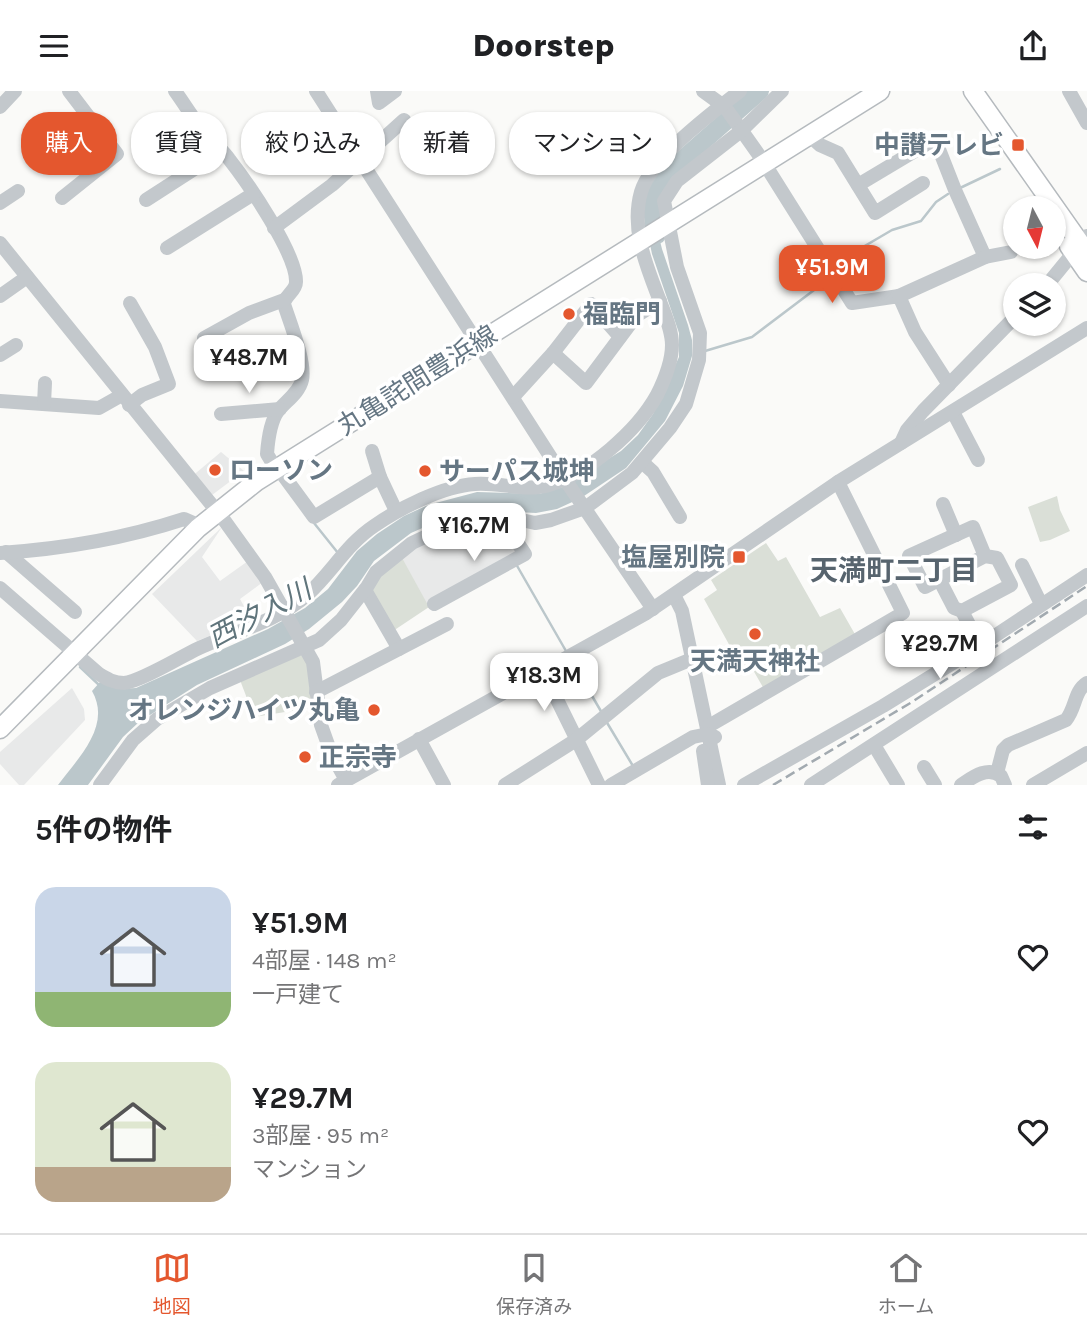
<!DOCTYPE html>
<html lang="ja">
<head>
<meta charset="utf-8">
<style>
	:root { --surface:#fff; --page:#f2f2f2; --text:#202124; --muted:#757577; --line:#e0e0e0; --accent:#e4572e }
	body { margin:0; font-family:Karla,"Noto Sans JP",sans-serif; background:var(--page); color:var(--text); height:100vh; display:flex; flex-direction:column; font-size:26px; white-space:nowrap }
	* { box-sizing:border-box; margin:0 }
	p { font-size:23px; color:var(--muted) }
	.icon { flex:none; width:38px; height:38px; fill:none; stroke:currentColor; stroke-width:2; stroke-linecap:round; stroke-linejoin:round }
	.map { position:relative; height:694px; overflow:hidden }
	.sheet { display:flex; flex-direction:column; background:var(--surface); flex:1 }
	.sheet>* { flex:none }
	.guide { position:absolute; left:21px; top:21px; width:700px; height:63px; display:flex; gap:14px }
	.needle { width:46px; rotate:173deg }
	.fabs { position:absolute; left:1003px; top:105px; display:grid; gap:14px }
	.fabs a { display:grid; place-items:center; width:63px; height:63px; border-radius:50%; background:var(--surface); box-shadow:0 2px 5px #0004; font-size:35px }
	.price { position:absolute; translate:-50% -60px; padding:0 16px; border-radius:14px; background:#fff; color:#222; font-size:23px; line-height:46px; filter:drop-shadow(0 2px 4px #0008) }
	.price::after { content:''; position:absolute; left:50%; top:42px; width:21px; height:16px; margin-left:-10px; background:inherit; clip-path:polygon(0 0,100% 0,50% 100%) }
	.price.active { background:var(--accent); color:#fff }
	ul { padding:0; list-style:none }
	li { display:flex; align-items:center; gap:21px; height:175px; padding:0 35px }
	li span { display:grid; place-items:center; flex:none; width:196px; height:140px; border-radius:21px; color:#555 }
	li>.icon { margin-inline-start:auto }
	span .icon { width:84px; height:84px; fill:#fffc; stroke-width:1 }
	li b { font-size:30px }
	h2 { display:flex; justify-content:space-between; align-items:center; height:84px; padding:0 35px; font-size:30px }
	.tag { padding:0 24px; border-radius:28px; background:var(--surface); box-shadow:0 2px 5px #0004; font-size:24px; line-height:63px }
	.tag.active { background:var(--accent); color:#fff }
	header { display:flex; justify-content:space-between; align-items:center; height:91px; padding:0 35px; background:var(--surface); font-size:32px; font-weight:800 }
	.dock { display:flex; justify-content:space-around; align-items:center; height:98px; border-top:2px solid var(--line); background:var(--surface); font-size:19px; color:var(--muted) }
	.dock a { display:grid; justify-items:center; gap:4px }
	.dock .active { color:var(--accent) }
	.map>svg:first-child { display:block }
</style>
</head>
<body>
<header><svg class="icon" aria-label="menu" viewBox="0 0 24 24"><path d="M4 6h16M4 12h16M4 18h16"/></svg>Doorstep<svg class="icon" aria-label="share" viewBox="0 0 24 24"><path d="M12 15V3M7 8l5-5 5 5M5 13v7h14v-7"/></svg></header>
<div class="map">
<svg width="1087" height="694" viewBox="0 0 1087 694">
	<rect width="100%" height="100%" fill="#fafaf8"/>
	<!-- built -->
	<g fill="#e8e9e9">
		<polygon points="221,361 244,380 208,407 190,387"/>
		<polygon points="501,433 518,462 428,513 377,488 413,456 454,437"/>
		<polygon points="222,436 202,466 220,490 248,470 263,491 240,508 251,528 197,550 152,503"/>
		<polygon points="72,597 84,618 85,629 24,694 19,694 0,673 0,661"/>
	</g>
	<!-- green -->
	<g fill="#dadfd7">
		<polygon points="580,23 587,33 550,56 544,46"/>
		<polygon points="1057,405 1060,419 1070,440 1050,449 1040,451 1028,416"/>
		<polygon points="766,452 778,470 786,466 820,526 840,517 856,545 764,598 749,572 742,577 704,508 717,499 711,489"/>
		<polygon points="401,465 429,516 393,540 371,500 377,488"/>
		<polygon points="306,564 312,614 310,617 254,626 240,589 294,565"/>
	</g>
	<!-- water -->
	<path fill="#bbc7cb" d="M653 122 662 158 688 234 692 249V265L683 295 665 330 626 377 581 407 557 418 536 422 482 419 436 431 411 442 374 470 357 495 342 511 309 538 285 553 197 594 139 631 123 646 88 694H58C78 667 112 635 92 600L100 591 119 598 136 597 268 538 305 517 328 498 357 460 377 443 404 425 428 414 477 401 539 403 563 396 621 360 638 344 653 323 679 266V242L652 163 644 124Z"/>
	<g fill="none" stroke-linecap="round" stroke-linejoin="round">
		<!-- stream -->
		<g stroke="#bbc7cb" stroke-width="2.5">
			<polyline points="960,97 1000,78"/>
			<polyline points="834,173 892,139 921,130 936,111 948,103"/>
			<polyline points="705,260 752,246 830,187"/>
			<polyline points="314,432 338,462"/>
			<polyline points="516,473 566,560"/>
			<polyline points="574,574 602,622"/>
			<polyline points="80,576 98,593"/>
			<polyline points="606,630 633,675"/>
		</g>
		<!-- river -->
		<path stroke="#bbc7cb" stroke-width="18" d="M657 144C649 121 652 102 666 83L760 0"/>
		<defs>
			<g id="major">
				<polyline points="973,0 1087,162"/>
				<polyline points="1069,155 1087,181"/>
				<polyline points="0,638 198,437 257,390 880,0"/>
			</g>
		</defs>
		<!-- major casing -->
		<use href="#major" stroke="#b5babe" stroke-width="21"/>
		<!-- minor -->
		<g stroke="#c3c8cc" stroke-width="14">
			<path d="M175 0C185 14 193 27 203 40 211 50 222 58 229 68 247 91 297 163 296 191 296 200 285 204 284 213 290 232 306 271 302 289 299 302 286 310 278 320 270 331 268 349 267 363L276 378"/>
			<polyline points="316,0 564,387 653,518"/>
			<polyline points="377,0 379,12 395,0"/>
			<polyline points="703,0 725,16 761,67 852,212 899,205 915,241 949,294"/>
			<polyline points="1069,0 1087,32"/>
			<polyline points="0,16 15,0"/>
			<polyline points="809,44 820,54 838,62 875,122 923,92"/>
			<polyline points="858,94 935,48 955,99 985,166 899,205"/>
			<polyline points="62,107 117,63 69,0"/>
			<polyline points="146,109 222,60"/>
			<polyline points="0,112 18,100"/>
			<polyline points="274,137 332,94 404,29 438,74"/>
			<polyline points="0,152 224,429 265,486 313,571 321,634 331,662 346,689"/>
			<polyline points="167,157 253,103"/>
			<polyline points="985,166 1011,161"/>
			<polyline points="1047,194 1087,145"/>
			<polyline points="0,205 27,186"/>
			<polyline points="204,247 249,222 284,209"/>
			<polyline points="553,262 591,213 620,246"/>
			<polyline points="0,264 16,254"/>
			<polyline points="513,306 553,262 586,292 636,225 660,210"/>
			<polyline points="0,310 99,317 122,304"/>
			<polyline points="44,313 45,292"/>
			<polyline points="129,314 142,304 169,293 155,256 130,212"/>
			<polyline points="953,321 978,369"/>
			<polyline points="221,323 280,318"/>
			<polyline points="901,352 907,339 923,320 1015,226"/>
			<polyline points="372,360 380,386"/>
			<polyline points="642,371 653,381 680,426"/>
			<polyline points="278,377 314,426 380,386 396,420"/>
			<polyline points="943,413 956,444"/>
			<polyline points="6,461 75,521"/>
			<path d="M0 462C62 458 126 447 184 428L200 435"/>
			<polyline points="1022,474 1041,513"/>
			<polyline points="939,488 954,517 962,520"/>
			<path d="M0 497 99 583C107 588 114 592 124 592 139 591 179 567 195 559 233 541 277 531 308 503 332 481 347 453 374 435 400 417 443 395 475 393 499 391 526 401 549 394 589 382 637 340 657 304 664 290 672 270 672 254 672 240 666 226 661 213 648 178 630 140 641 101 651 67 712 22 740 0"/>
			<polyline points="365,499 399,558"/>
			<polyline points="674,504 682,520 719,694"/>
			<polyline points="434,513 525,463 502,428"/>
			<polyline points="980,555 962,520 1011,494 997,467 985,465 973,436 909,465 925,496 985,465"/>
			<polyline points="543,580 599,694"/>
			<polyline points="316,601 447,533"/>
			<polyline points="707,636 903,522 838,391"/>
			<polyline points="419,648 444,694"/>
			<polyline points="874,654 898,694"/>
			<polyline points="703,660 708,694"/>
			<polyline points="924,676 935,694"/>
			<path d="M997 682 1003 659 1008 654 1066 629C1076 617 1074 600 1087 592"/>
			<polyline points="100,694 133,649 157,628 210,597 319,549 341,529 367,496 376,481 412,452 446,436 485,428 517,428 535,432 551,429 585,417 632,382 670,337 686,313 699,269 700,242 677,176 664,110 677,90 741,40 782,0"/>
			<polyline points="338,694 645,523 838,391 1087,237"/>
			<polyline points="505,694 576,649 658,582 692,568"/>
			<polyline points="611,694 693,646 708,643 715,646"/>
			<polyline points="744,694 883,615 969,562 1087,484"/>
			<polyline points="811,694 1087,515"/>
			<path d="M961 694C973 686 987 675 1001 685L1005 694"/>
			<polyline points="1033,694 1087,662"/>
		</g>
		<!-- major -->
		<use href="#major" stroke="#fff" stroke-width="18"/>
		<!-- rail -->
		<polyline stroke="#a2aab0" stroke-width="2.5" stroke-dasharray="10 5" stroke-linecap="butt" points="773,694 912,611 1087,495"/>
	</g>
	<!-- markers -->
	<g fill="#e4572e" stroke="#fff" stroke-width="2.5">
		<rect x="1011" y="47" width="14" height="14" rx="3.5"/>
		<circle cx="569" cy="223" r="7"/>
		<circle cx="215" cy="379" r="7"/>
		<circle cx="425" cy="380" r="7"/>
		<rect x="732" y="459" width="14" height="14" rx="3.5"/>
		<circle cx="755" cy="543" r="7"/>
		<circle cx="374" cy="619" r="7"/>
		<circle cx="305" cy="666" r="7"/>
	</g>
	<g text-anchor="middle" stroke-width="7" stroke-linejoin="round" paint-order="stroke">
		<!-- poi labels -->
		<g font-size="26" font-weight="bold" fill="#657683" stroke="#fff" text-anchor="start">
			<text x="1004" y="63" text-anchor="end">中讃テレビ</text>
			<text x="583" y="232">福臨門</text>
			<text x="229" y="388">ローソン</text>
			<text x="439" y="389">サーパス城坤</text>
			<text x="725" y="475" text-anchor="end">塩屋別院</text>
			<text x="755" y="579" text-anchor="middle">天満天神社</text>
			<text x="360" y="628" text-anchor="end">オレンジハイツ丸亀</text>
			<text x="319" y="675">正宗寺</text>
		</g>
		<!-- street labels -->
		<g font-size="26" fill="#657683" stroke="#fff">
			<text transform="translate(417 289) rotate(-32)" y="9">丸亀詫間豊浜線</text>
		</g>
		<!-- neighbourhood labels -->
		<g font-size="28" font-weight="bold" fill="#57646e" stroke="#fff">
			<text x="894" y="489">天満町二丁目</text>
		</g>
		<!-- water labels -->
		<g font-size="28" font-style="italic" fill="#60757c" stroke="#fff">
			<text transform="translate(259 522) rotate(-28)" y="10">西汐入川</text>
		</g>
	</g>
</svg>
<div class="fabs">
<a><svg class="needle" viewBox="-14 -14 28 28"><path d="M0-13l5 13h-10z" fill="#e53935"/><path d="M0 13l5-13h-10z" fill="#757577"/></svg></a>
<a><svg class="icon" aria-label="layers" viewBox="0 0 24 24"><path d="M12 4l9 5-9 5-9-5zM3 14l9 5 9-5"/></svg></a>
</div>
<b class="price active" style="left:832px;top:214px">¥51.9M</b>
<b class="price" style="left:249px;top:304px">¥48.7M</b>
<b class="price" style="left:474px;top:472px">¥16.7M</b>
<b class="price" style="left:940px;top:590px">¥29.7M</b>
<b class="price" style="left:544px;top:622px">¥18.3M</b>
<div class="guide">
<a class="tag active">購入</a>
<a class="tag">賃貸</a>
<a class="tag">絞り込み</a>
<a class="tag">新着</a>
<a class="tag">マンション</a>
</div>
</div>
<section class="sheet">
<h2>5件の物件<svg class="icon" aria-label="filters" viewBox="0 0 24 24"><path d="M4 7h16M4 17h16"/><circle cx="9" cy="7" r="2"/><circle cx="15" cy="17" r="2"/></svg></h2>
<ul>
<li><span style="background:linear-gradient(#c9d6e8 75%,#8fb573 0)"><svg class="icon" aria-label="home" viewBox="0 0 24 24"><path d="M3 11l9-7 9 7M6 9v11h12V9"/></svg></span><div><b>¥51.9M</b><p>4部屋 · 148 m²</p><p>一戸建て</p></div><svg class="icon" aria-label="heart" viewBox="0 0 24 24"><path d="M12 20l-8-8c-3-5 5-10 8-4 3-6 11-1 8 4z"/></svg></li>
<li><span style="background:linear-gradient(#dfe7d0 75%,#b9a48a 0)"><svg class="icon" aria-label="home" viewBox="0 0 24 24"><path d="M3 11l9-7 9 7M6 9v11h12V9"/></svg></span><div><b>¥29.7M</b><p>3部屋 · 95 m²</p><p>マンション</p></div><svg class="icon" aria-label="heart" viewBox="0 0 24 24"><path d="M12 20l-8-8c-3-5 5-10 8-4 3-6 11-1 8 4z"/></svg></li>
</ul>
</section>
<nav class="dock">
<a class="active"><svg class="icon" aria-label="map" viewBox="0 0 24 24"><path d="M3 6l6-2 6 2 6-2v14l-6 2-6-2-6 2zM9 4v14M15 6v14"/></svg>地図</a>
<a><svg class="icon" aria-label="saved" viewBox="0 0 24 24"><path d="M7 4h10v16l-5-4-5 4z"/></svg>保存済み</a>
<a><svg class="icon" aria-label="home" viewBox="0 0 24 24"><path d="M3 11l9-7 9 7M6 9v11h12V9"/></svg>ホーム</a>
</nav>
</body>
</html>
